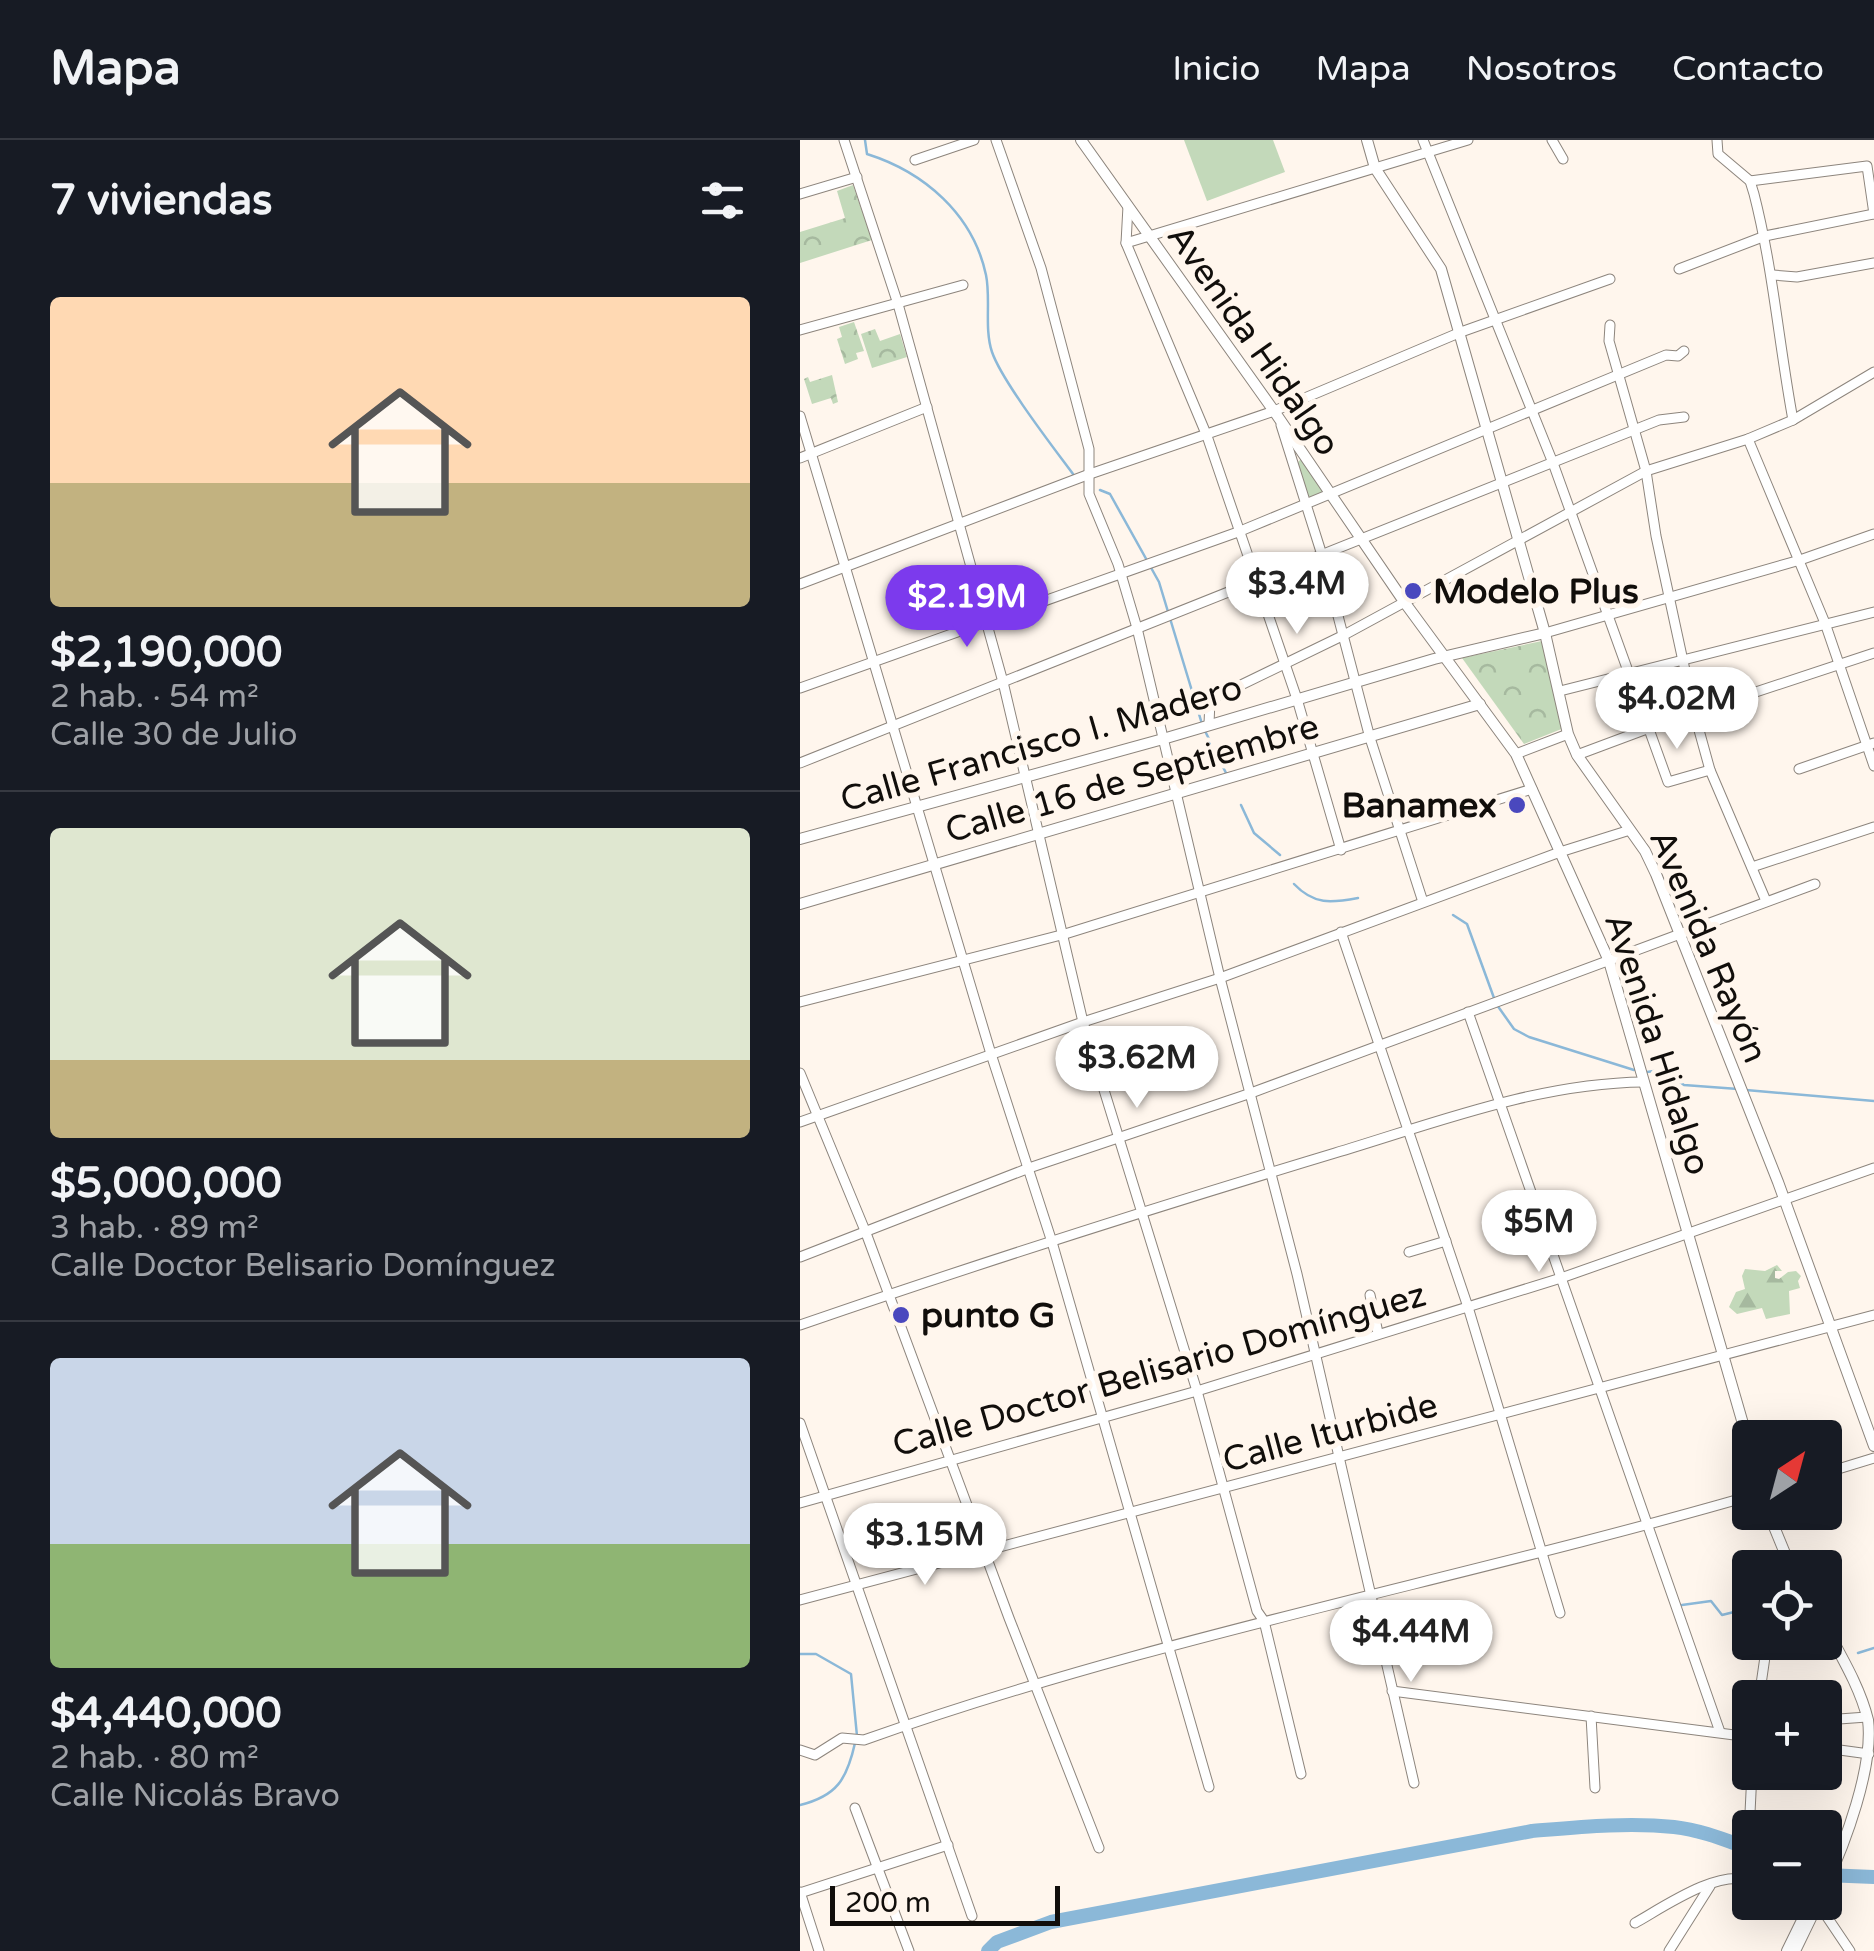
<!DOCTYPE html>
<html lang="es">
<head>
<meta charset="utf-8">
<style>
	:root { --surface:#171b24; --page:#242831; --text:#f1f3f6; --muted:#9ea1a6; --line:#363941; --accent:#7c3aed }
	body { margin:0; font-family:"Varela Round",sans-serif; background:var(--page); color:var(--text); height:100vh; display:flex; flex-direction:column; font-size:38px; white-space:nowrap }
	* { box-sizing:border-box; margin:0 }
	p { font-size:32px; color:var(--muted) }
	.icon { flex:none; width:55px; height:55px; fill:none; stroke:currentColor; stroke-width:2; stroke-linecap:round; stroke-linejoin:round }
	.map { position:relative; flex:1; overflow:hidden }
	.panel { display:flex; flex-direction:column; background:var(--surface); width:800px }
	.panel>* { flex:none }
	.needle { width:65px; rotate:36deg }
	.buttons { position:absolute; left:932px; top:1280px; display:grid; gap:20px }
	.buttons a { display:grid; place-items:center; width:110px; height:110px; border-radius:10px; background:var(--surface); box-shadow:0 10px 40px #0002; font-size:50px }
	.scale { position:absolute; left:30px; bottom:25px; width:230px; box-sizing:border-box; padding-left:10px; border:5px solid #110e0b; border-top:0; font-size:28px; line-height:35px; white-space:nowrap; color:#110e0b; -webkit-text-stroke:8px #fff6ed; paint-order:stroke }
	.price { position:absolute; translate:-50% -85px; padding:0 22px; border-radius:35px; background:#fff; color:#222; font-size:32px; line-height:65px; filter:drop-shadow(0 2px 5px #0008) }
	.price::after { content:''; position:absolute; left:50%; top:60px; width:30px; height:22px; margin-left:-15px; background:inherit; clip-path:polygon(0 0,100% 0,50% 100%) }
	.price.selected { background:var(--accent); color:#fff }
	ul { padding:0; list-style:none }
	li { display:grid; align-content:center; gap:20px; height:530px; padding:0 50px }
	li+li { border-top:2px solid var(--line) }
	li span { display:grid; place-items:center; height:310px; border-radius:10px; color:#555 }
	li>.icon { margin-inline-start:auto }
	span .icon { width:180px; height:180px; fill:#fffc; stroke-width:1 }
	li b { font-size:42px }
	h2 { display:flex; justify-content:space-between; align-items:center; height:120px; padding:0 50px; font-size:42px }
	header { display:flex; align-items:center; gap:60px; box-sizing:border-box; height:140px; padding:0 50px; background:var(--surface); border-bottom:2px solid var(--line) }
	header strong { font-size:48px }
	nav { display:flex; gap:55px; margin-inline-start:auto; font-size:35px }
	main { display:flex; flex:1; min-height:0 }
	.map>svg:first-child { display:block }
</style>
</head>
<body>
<header>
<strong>Mapa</strong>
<nav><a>Inicio</a><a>Mapa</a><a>Nosotros</a><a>Contacto</a></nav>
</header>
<main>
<section class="panel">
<h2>7 viviendas<svg class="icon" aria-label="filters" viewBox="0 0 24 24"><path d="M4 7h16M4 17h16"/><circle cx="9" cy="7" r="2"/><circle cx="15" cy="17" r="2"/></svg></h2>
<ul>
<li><span style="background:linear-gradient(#ffd9b3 60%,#c2b280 0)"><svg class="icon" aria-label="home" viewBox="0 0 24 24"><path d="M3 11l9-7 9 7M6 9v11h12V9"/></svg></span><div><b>$2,190,000</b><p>2 hab. · 54 m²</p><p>Calle 30 de Julio</p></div></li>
<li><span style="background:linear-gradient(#dfe7d0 75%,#c2b280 0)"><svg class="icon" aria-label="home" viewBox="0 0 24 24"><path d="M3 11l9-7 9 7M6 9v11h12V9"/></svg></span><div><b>$5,000,000</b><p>3 hab. · 89 m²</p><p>Calle Doctor Belisario Domínguez</p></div></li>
<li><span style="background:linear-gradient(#c9d6e8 60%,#8fb573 0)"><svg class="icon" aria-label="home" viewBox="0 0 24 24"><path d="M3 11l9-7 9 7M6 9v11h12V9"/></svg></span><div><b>$4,440,000</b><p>2 hab. · 80 m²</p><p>Calle Nicolás Bravo</p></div></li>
</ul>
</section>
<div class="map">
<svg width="1074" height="1811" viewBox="0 0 1074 1811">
	<defs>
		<pattern id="forest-firs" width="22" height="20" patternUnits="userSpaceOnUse" patternTransform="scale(2.5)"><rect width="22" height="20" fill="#c3d9ba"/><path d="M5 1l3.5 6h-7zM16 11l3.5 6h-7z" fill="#a6b99f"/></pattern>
		<pattern id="park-crowns" width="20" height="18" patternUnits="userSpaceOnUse" patternTransform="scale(2.5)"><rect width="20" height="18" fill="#c3d9ba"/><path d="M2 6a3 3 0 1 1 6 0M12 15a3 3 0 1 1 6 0" fill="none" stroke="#a6b99f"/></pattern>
	</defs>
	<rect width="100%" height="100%" fill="#fff6ed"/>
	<!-- green -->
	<g fill="#c3d9ba">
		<polygon points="384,0 473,0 485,32 407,61"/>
		<polygon points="501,319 524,351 508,358 498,322"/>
	</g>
	<!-- forest -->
	<polygon fill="url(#forest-firs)" points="977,1125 982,1131 975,1131 975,1138 979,1139 988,1132 996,1131 1001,1136 998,1141 1000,1148 989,1151 990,1174 966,1179 962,1168 937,1174 929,1167 936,1152 945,1149 942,1136 945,1129 965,1131"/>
	<!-- park -->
	<g fill="url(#park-crowns)">
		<polygon points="53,45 72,100 0,123 0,92 45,78 37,51"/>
		<polygon points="54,182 64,211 56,213 58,219 45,224 37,199 42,197 39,187"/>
		<polygon points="75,189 80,201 100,194 107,217 72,228 61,194"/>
		<polygon points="32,235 38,262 33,264 31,258 12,264 4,239 8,237 10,242"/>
		<polygon points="742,501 764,588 724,604 662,518"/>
	</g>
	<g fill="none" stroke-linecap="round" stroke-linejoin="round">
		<!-- stream -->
		<g stroke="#8bb8d8" stroke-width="2.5">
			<path d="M65 0 67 14C124 32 173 74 186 135 191 159 184 188 192 212 202 241 253 307 273 334"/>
			<polyline points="300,350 310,354 359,442 402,584"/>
			<polyline points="405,591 426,633"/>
			<polyline points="441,665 454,693 480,715"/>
			<path d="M494 744C514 765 531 763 558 758"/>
			<polyline points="653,775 667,784 694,858"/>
			<polyline points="697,865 714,889 729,897 834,930"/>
			<polyline points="847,932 861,930 884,945 938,949"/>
			<polyline points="946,950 1074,961"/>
			<polyline points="882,1465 911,1461 922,1475 938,1471 950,1475"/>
			<polyline points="1058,1513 1074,1508"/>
			<polyline points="0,1514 16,1514 51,1534 57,1596"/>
			<path d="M0 1665C37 1656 47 1639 55 1603"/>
		</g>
		<!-- river -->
		<g stroke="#8bb8d8" stroke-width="14">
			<polyline points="1025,1735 1074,1737"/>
			<path d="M188 1811 197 1802 251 1782 732 1691C779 1687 828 1682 874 1687 901 1690 925 1700 950 1709"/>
		</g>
		<defs>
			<g id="minor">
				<polyline points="44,0 98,164 203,542 283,882 397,1251 457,1471 464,1481 501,1634"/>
				<polyline points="196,0 241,128 289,309 289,354 318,424 337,488 420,838 497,1134 614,1643"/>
				<polyline points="623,0 753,323 868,642 910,630"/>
				<polyline points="752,0 763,19"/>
				<path d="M917 0 918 14 950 41 954 54C973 128 979 205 993 280"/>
				<polyline points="115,20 174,0"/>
				<polyline points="950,41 1067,26 1074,74"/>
				<polyline points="0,54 57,37"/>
				<polyline points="328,66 326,103 407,296 497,559 541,710"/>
				<polyline points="326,103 668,0"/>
				<polyline points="879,129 965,96 1074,74"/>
				<polyline points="973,135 997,137 1074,123"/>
				<polyline points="810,185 809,201 846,331 856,396 894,572 910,630 966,761"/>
				<polyline points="0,190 163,145"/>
				<polyline points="0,276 191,914 252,1102 409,1647"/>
				<polyline points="481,285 522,415 570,598 623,762"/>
				<polyline points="948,299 1025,483 1074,626"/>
				<polyline points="0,318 127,267"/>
				<polyline points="0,444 287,335 474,271 661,192 810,139"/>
				<polyline points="745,493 1000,420 1074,394"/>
				<polyline points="0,548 438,392 866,215 878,216 884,211"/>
				<polyline points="760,551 1074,472"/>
				<polyline points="409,584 410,560 544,495 846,331 948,299 993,280 1074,232"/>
				<polyline points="716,614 768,594"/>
				<polyline points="777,615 868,581 1074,513"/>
				<polyline points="0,623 859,280 884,277"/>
				<polyline points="999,629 1074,603"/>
				<polyline points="952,727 1074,687"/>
				<polyline points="541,792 668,1167 760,1473"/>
				<polyline points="0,862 265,794 732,649"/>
				<polyline points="668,872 920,1592"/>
				<polyline points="0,933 66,1093 209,1478 299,1708"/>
				<polyline points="0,982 283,882 420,838 760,712 830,690"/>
				<polyline points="609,1112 646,1101"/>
				<polyline points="0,1117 229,1028 451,953 1015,744"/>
				<polyline points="570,1155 578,1193"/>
				<path d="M0 1185C177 1124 356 1067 535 1013 635 983 738 943 844 942"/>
				<polyline points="0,1283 172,1776"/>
				<polyline points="1025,1333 1074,1318"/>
				<polyline points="0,1363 397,1251 761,1138 1074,1028"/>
				<polyline points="0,1460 1074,1175"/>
				<polyline points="592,1551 950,1597"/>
				<polyline points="959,1558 966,1510 970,1502"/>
				<polyline points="791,1576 795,1648"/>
				<polyline points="1025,1580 1067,1577"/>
				<polyline points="1025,1608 1069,1614"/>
				<path d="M0 1610 15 1615 42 1598 64 1600C354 1497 655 1441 950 1356"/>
				<polyline points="55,1668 109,1811"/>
				<polyline points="950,1673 952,1632"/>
				<polyline points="0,1752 19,1811"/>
				<polyline points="0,1753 148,1705"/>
				<polyline points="973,1762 986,1768 1004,1762"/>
				<polyline points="1017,1762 1050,1811"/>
				<path d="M835 1783C862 1768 919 1728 950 1741"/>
				<polyline points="869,1811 910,1746"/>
			</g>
			<g id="major">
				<polyline points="281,0 474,271 605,463 716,614 809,821 950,1308"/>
				<polyline points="567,0 575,28 641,129 745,493 768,594 777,615 845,711 856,734 978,1042 1074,1306"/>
				<polyline points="0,699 363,599 634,519 745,493"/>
				<polyline points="0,764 680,564"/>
				<polyline points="968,1372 991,1428"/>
				<path d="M1025 1486C1041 1516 1060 1547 1068 1580 1074 1626 1045 1704 1025 1746"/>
				<polyline points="987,1811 1011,1762"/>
				<polyline points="995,1811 1012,1776"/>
			</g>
		</defs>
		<!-- minor casing -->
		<use href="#minor" stroke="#8d857d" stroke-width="11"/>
		<!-- major casing -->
		<use href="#major" stroke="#8d857d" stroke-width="12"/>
		<!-- minor -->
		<use href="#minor" stroke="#fff" stroke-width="9"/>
		<!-- major -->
		<use href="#major" stroke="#fff" stroke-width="10"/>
	</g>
	<!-- markers -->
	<g fill="#4a48be" stroke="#fff6ed" stroke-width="4">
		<circle cx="613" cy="451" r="10"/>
		<circle cx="717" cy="665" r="10"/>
		<circle cx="101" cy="1175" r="10"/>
	</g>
	<g text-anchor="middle" stroke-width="10" stroke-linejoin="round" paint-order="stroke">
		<!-- street labels -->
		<g font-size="35" fill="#110e0b" stroke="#fff6ed">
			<text transform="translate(454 200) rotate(55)" y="12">Avenida Hidalgo</text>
			<text transform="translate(241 603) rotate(-16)" y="12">Calle Francisco I. Madero</text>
			<text transform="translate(332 638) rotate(-16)" y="12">Calle 16 de Septiembre</text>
			<text transform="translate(909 806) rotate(67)" y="12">Avenida Rayón</text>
			<text transform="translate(858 904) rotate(72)" y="12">Avenida Hidalgo</text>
			<text transform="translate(359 1229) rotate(-16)" y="12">Calle Doctor Belisario Domínguez</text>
			<text transform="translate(530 1292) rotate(-15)" y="12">Calle Iturbide</text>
		</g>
		<!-- poi labels -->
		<g font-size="35" font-weight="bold" fill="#110e0b" stroke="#fff6ed" text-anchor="start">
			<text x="633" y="463">Modelo Plus</text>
			<text x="697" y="677" text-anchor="end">Banamex</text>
			<text x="121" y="1187">punto G</text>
		</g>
	</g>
</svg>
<div class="buttons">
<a><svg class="needle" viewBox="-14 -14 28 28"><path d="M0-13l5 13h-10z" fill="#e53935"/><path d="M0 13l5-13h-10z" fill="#9ea1a6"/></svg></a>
<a><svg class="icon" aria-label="locate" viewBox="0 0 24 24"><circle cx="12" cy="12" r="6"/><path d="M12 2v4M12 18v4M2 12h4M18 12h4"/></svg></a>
<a>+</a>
<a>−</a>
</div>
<div class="scale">200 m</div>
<b class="price" style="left:497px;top:497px">$3.4M</b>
<b class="price selected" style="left:167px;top:510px">$2.19M</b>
<b class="price" style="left:877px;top:612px">$4.02M</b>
<b class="price" style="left:337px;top:971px">$3.62M</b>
<b class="price" style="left:739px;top:1135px">$5M</b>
<b class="price" style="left:125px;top:1448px">$3.15M</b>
<b class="price" style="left:611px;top:1545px">$4.44M</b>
</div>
</main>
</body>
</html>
